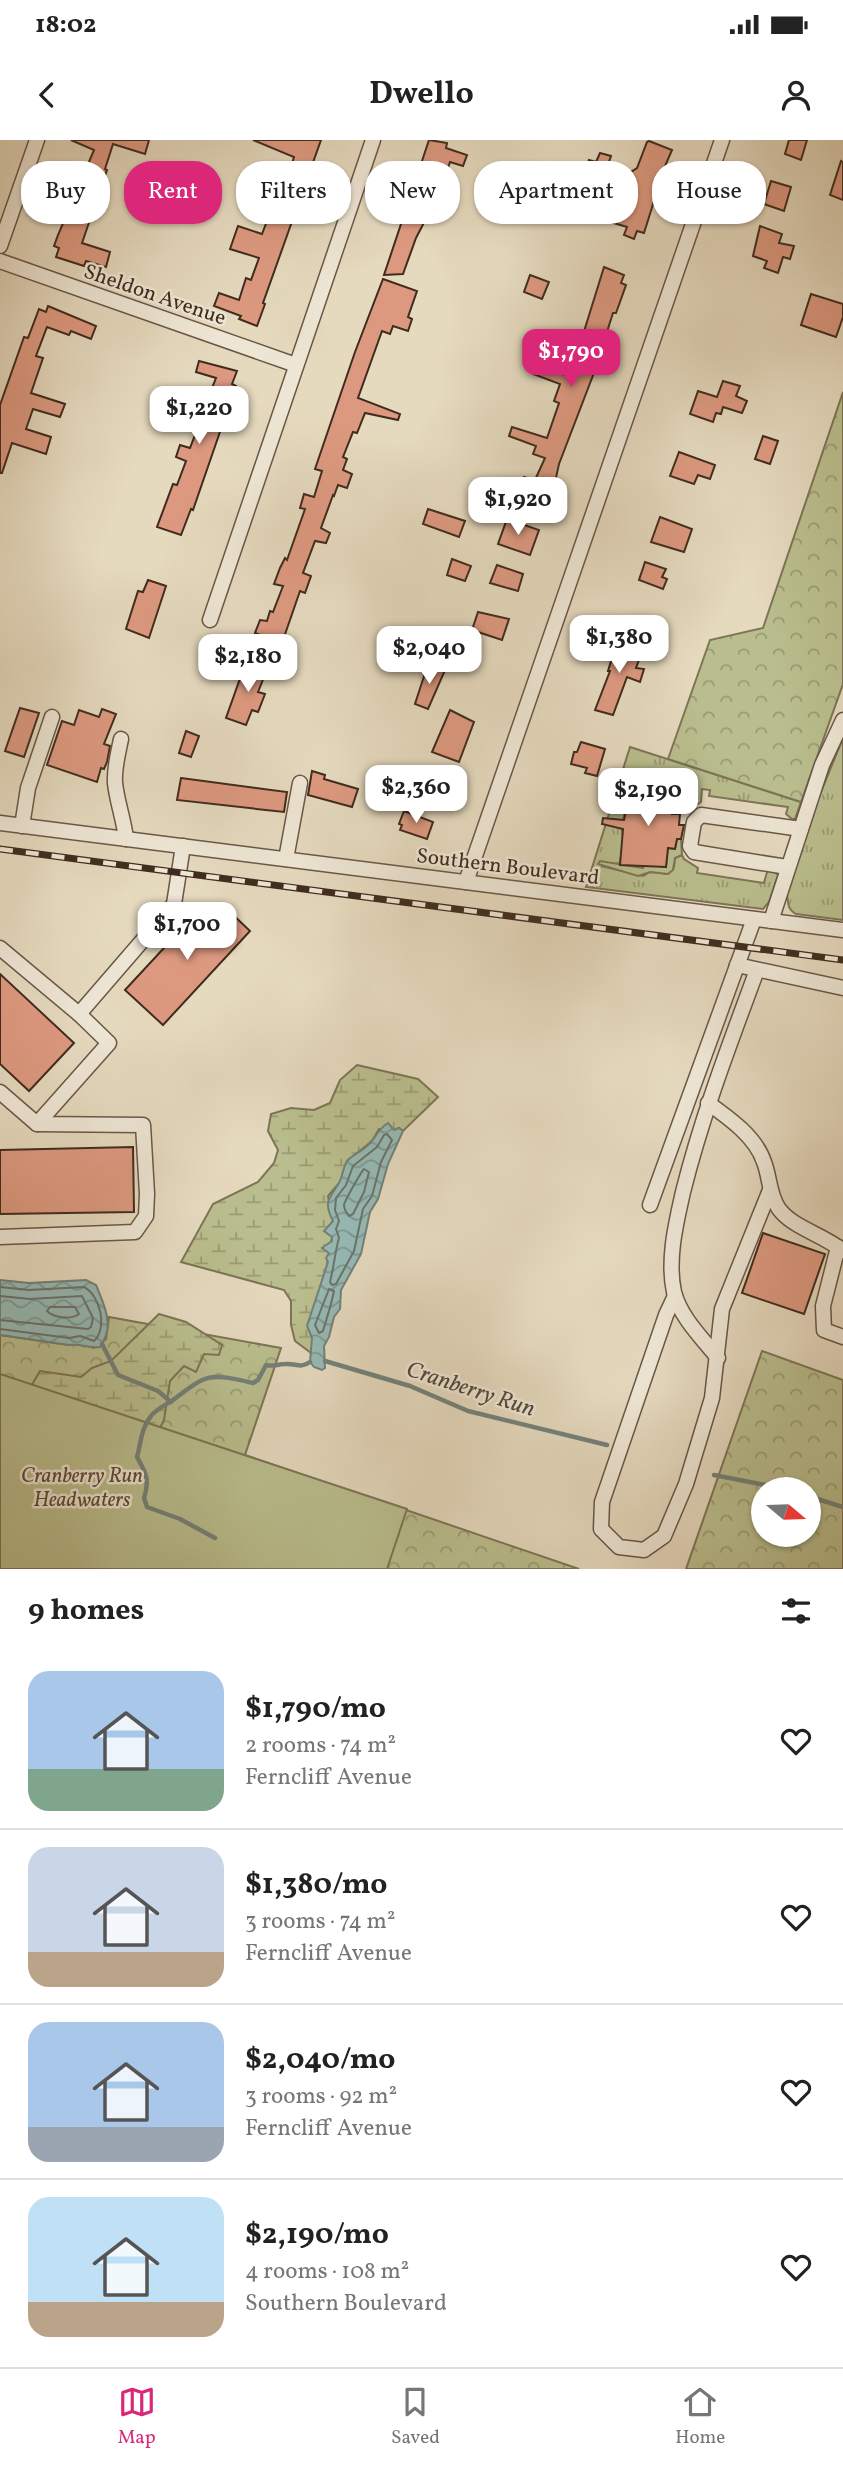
<!DOCTYPE html>
<html lang="en">
<head>
<meta charset="utf-8">
<style>
	:root { --surface:#fff; --page:#f6f6f6; --text:#222; --muted:#767676; --line:#e0e0e0; --accent:#db2777 }
	body { margin:0; font-family:Vollkorn,serif; background:var(--page); color:var(--text); height:100vh; display:flex; flex-direction:column; font-size:26px; white-space:nowrap }
	* { box-sizing:border-box; margin:0 }
	p { font-size:23px; color:var(--muted) }
	.icon { flex:none; width:38px; height:38px; fill:none; stroke:currentColor; stroke-width:2; stroke-linecap:round; stroke-linejoin:round }
	.map { position:relative; height:1429px; overflow:hidden }
	.sheet { display:flex; flex-direction:column; background:var(--surface); flex:1 }
	.sheet>* { flex:none }
	.hud { position:absolute; left:21px; top:21px; width:802px; height:63px; display:flex; gap:14px }
	.needle { width:46px; rotate:109deg }
	.buttons { position:absolute; left:751px; top:1337px; display:grid; gap:14px }
	.buttons a { display:grid; place-items:center; width:70px; height:70px; border-radius:50%; background:var(--surface); box-shadow:0 2px 5px #0004; font-size:35px }
	.price { position:absolute; translate:-50% -60px; padding:0 16px; border-radius:14px; background:#fff; color:#222; font-size:23px; line-height:46px; filter:drop-shadow(0 2px 4px #0008) }
	.price::after { content:''; position:absolute; left:50%; top:42px; width:21px; height:16px; margin-left:-10px; background:inherit; clip-path:polygon(0 0,100% 0,50% 100%) }
	.price.current { background:var(--accent); color:#fff }
	ul { padding:0; list-style:none }
	li { display:flex; align-items:center; gap:21px; height:175px; padding:0 28px }
	li+li { border-top:2px solid var(--line) }
	li span { display:grid; place-items:center; flex:none; width:196px; height:140px; border-radius:21px; color:#555 }
	li>.icon { margin-inline-start:auto }
	span .icon { width:84px; height:84px; fill:#fffc; stroke-width:1 }
	li b { font-size:30px }
	h2 { display:flex; justify-content:space-between; align-items:center; height:84px; padding:0 28px; font-size:30px }
	.chip { padding:0 24px; border-radius:28px; background:var(--surface); box-shadow:0 2px 5px #0004; font-size:24px; line-height:63px }
	.chip.current { background:var(--accent); color:#fff }
	.status { display:flex; justify-content:space-between; align-items:center; height:49px; padding:0 35px; background:var(--surface); direction:ltr }
	.status svg { height:19px; fill:currentColor }
	header { display:flex; justify-content:space-between; align-items:center; height:91px; padding:0 28px; background:var(--surface); font-size:32px; font-weight:700 }
	.tabs { display:flex; justify-content:space-around; align-items:center; height:98px; border-top:2px solid var(--line); background:var(--surface); font-size:19px; color:var(--muted) }
	.tabs a { display:grid; justify-items:center; gap:4px }
	.tabs .current { color:var(--accent) }
	.map>svg:first-child { display:block }
</style>
</head>
<body>
<div class="status"><b>18:02</b><svg viewBox="0 0 49 12"><path d="M0 12V9h3v3zM5 12V6h3v6zM10 12V3h3v9zM15 12V0h3v12zM26 1h20v11H26zM47 4h2v5h-2z"/></svg></div>
<header><svg class="icon" aria-label="back" viewBox="0 0 24 24"><path d="M15 5l-7 7 7 7"/></svg>Dwello<svg class="icon" aria-label="person" viewBox="0 0 24 24"><circle cx="12" cy="8" r="4"/><path d="M4 21q1-7 8-7t8 7"/></svg></header>
<div class="map">
<svg width="843" height="1429" viewBox="0 0 843 1429">
	<defs>
		<pattern id="grass-tufts" width="24" height="20" patternUnits="userSpaceOnUse" patternTransform="scale(1.75)"><rect width="24" height="20" fill="#babe8e"/><path d="M3 7l-1-3M5 7V3M7 7l1-3M15 17l-1-3M17 17v-4M19 17l1-3" fill="none" stroke="#999b73"/></pattern>
		<pattern id="forest-crowns" width="20" height="18" patternUnits="userSpaceOnUse" patternTransform="scale(1.75)"><rect width="20" height="18" fill="#babe8e"/><path d="M2 6a3 3 0 1 1 6 0M12 15a3 3 0 1 1 6 0" fill="none" stroke="#999b73"/></pattern>
		<pattern id="wetland-marsh" width="20" height="14" patternUnits="userSpaceOnUse" patternTransform="scale(1.75)"><rect width="20" height="14" fill="#babe8e"/><path d="M1 5h8M5 5V1M11 12h8M15 12V8" fill="none" stroke="#999b73"/></pattern>
		<pattern id="water-waves" width="16" height="10" patternUnits="userSpaceOnUse" patternTransform="scale(1.75)"><rect width="16" height="10" fill="#96bab5"/><path d="M0 5q4-4 8 0t8 0" fill="none" stroke="#7c9793"/></pattern>
	</defs>
	<rect width="100%" height="100%" fill="#e5d9be"/>
	<filter id="stains"><feTurbulence type="fractalNoise" baseFrequency=".00286" numOctaves="4"/><feColorMatrix values="0 0 0 0 .2 0 0 0 0 .09 0 0 0 0 .02 0 0 0 .5 -.17"/></filter>
	<radialGradient id="worn" r=".72"><stop offset=".6" stop-color="#630" stop-opacity="0"/><stop offset="1" stop-color="#630" stop-opacity=".3"/></radialGradient>
	<!-- grass -->
	<g fill="url(#grass-tufts)" stroke="#7d7556" stroke-width="2">
		<path d="M843 598V780L796 774C787 769 788 762 787 753L816 664Z"/>
		<polygon points="630,607 801,662 795,679 792,679 786,674 788,667 709,656 710,650 702,649 701,662 698,664 682,648 650,643 650,640 638,638 636,646 631,646 627,672 625,672 621,688 624,696 620,723 601,726 643,736 650,732 668,734 674,727 675,718 682,715 684,719 698,728 697,733 764,743 767,732 771,728 778,735 769,762 763,769 586,747"/>
	</g>
	<!-- forest -->
	<g fill="url(#forest-crowns)" stroke="#7d7556" stroke-width="2" fill-rule="evenodd">
		<polygon points="843,252 843,544 801,662 668,619 710,500 763,488"/>
		<polygon points="109,1177 281,1208 245,1315 579,1429 0,1429 0,1195 69,1205 79,1203 94,1208 106,1199"/>
		<path d="M762 1211 843 1240V1429H686ZM763 1349H808V1395H763Z"/>
	</g>
	<!-- wetland -->
	<g fill="url(#wetland-marsh)" stroke="#7d7556" stroke-width="2">
		<polygon points="357,925 418,939 438,957 403,991 399,988 394,991 379,989 372,1001 347,1021 340,1042 328,1056 333,1081 328,1088 332,1097 311,1213 295,1201 291,1185 291,1161 284,1150 181,1122 213,1064 258,1042 274,1023 278,1010 268,991 271,974 291,968 314,970 330,963 340,940"/>
		<polygon points="159,1174 186,1182 222,1205 219,1215 204,1214 196,1232 184,1226 170,1241 164,1280 150,1308 332,1429 0,1429 0,1262 27,1253 40,1231 81,1237 92,1228 111,1221"/>
	</g>
	<!-- green -->
	<g fill="#babe8e" stroke="#7d7556" stroke-width="2">
		<polygon points="677,699 681,699 682,715 675,718 673,730 668,734 650,732 638,736 598,724 600,721 643,728 644,724 666,727 668,708 675,709"/>
		<polygon points="0,1234 407,1369 387,1429 0,1429"/>
	</g>
	<!-- water -->
	<g fill="url(#water-waves)" stroke="#748179" stroke-width="2">
		<path d="M388 983 394 990 399 988 403 991 388 1024 378 1059 370 1072 361 1114 341 1150 340 1169 334 1177 329 1197 324 1206 325 1228 322 1230 314 1227 310 1222 312 1198 307 1186 328 1122 326 1118 329 1113 322 1108 332 1101V1097L324 1091 333 1081C322 1060 331 1058 340 1041 343 1035 343 1026 348 1020 354 1014 363 1011 370 1003 378 995 377 990 388 983Z"/>
		<path d="M0 1140 29 1143 86 1140 96 1145C105 1167 115 1186 100 1207 89 1209 80 1203 69 1205L0 1195Z"/>
	</g>
	<g fill="none" stroke-linecap="round" stroke-linejoin="round">
		<!-- shore -->
		<g stroke="#6b736a" stroke-width="2">
			<path d="M387 994 392 1000 381 1022 372 1056 363 1069 354 1111 336 1144 332 1145 330 1142C334 1126 335 1112 339 1098L336 1089 339 1081 335 1070 336 1058 346 1045 353 1026 377 1007 384 995Z"/>
			<path d="M364 1029 369 1032 364 1052 353 1074 349 1076C346 1072 344 1070 344 1065 344 1062 361 1032 364 1029Z"/>
			<path d="M0 1147 29 1150 84 1147C100 1155 108 1188 94 1201L80 1196 69 1198 0 1189"/>
			<path d="M329 1149 334 1151C331 1166 327 1177 323 1191L319 1193 315 1185Z"/>
			<polyline points="0,1156 30,1159 82,1156 93,1178 91,1187 88,1189 0,1180"/>
			<path d="M50 1167H75L79 1174C71 1180 54 1178 47 1171Z"/>
		</g>
		<!-- stream -->
		<g stroke="#748179" stroke-width="4.5">
			<polyline points="102,1204 118,1235 158,1251 171,1262"/>
			<polyline points="325,1221 410,1246 468,1271 607,1305"/>
			<polyline points="714,1335 786,1349"/>
			<polyline points="808,1356 843,1367"/>
			<path d="M215 1398 180 1379 147 1367 144 1358C150 1340 146 1333 137 1317 141 1303 141 1288 151 1276 156 1269 166 1265 173 1260 208 1233 209 1233 253 1243L258 1240 266 1225C274 1227 277 1224 285 1224 296 1223 300 1229 310 1222"/>
		</g>
	</g>
	<!-- building -->
	<g fill="#dd9980" stroke="#402c1e" stroke-width="2">
		<polygon points="71,0 149,0 145,14 113,4 105,29 107,30 82,103 110,112 106,127 86,121 84,126 56,117 59,108 54,106 58,95 94,10"/>
		<polygon points="253,0 321,0 263,163 265,164 257,186 239,179 241,176 214,166 219,153 239,160 246,138 251,140 259,118 230,109 238,86 262,94 275,60 280,61 294,17"/>
		<polygon points="429,0 447,3 446,8 467,15 463,26 450,22 441,48 432,45 423,68 430,71 416,98 403,134 384,135"/>
		<polygon points="789,0 807,0 801,20 785,14"/>
		<polygon points="649,1 672,10 665,26 644,93 637,91 634,99 624,95 627,87 600,79 607,57 628,64 635,44 628,42 631,32 637,28 647,2"/>
		<polygon points="600,13 611,16 601,45 582,38 589,20 596,22"/>
		<polygon points="841,21 843,22 843,60 830,55"/>
		<polygon points="771,41 791,47 784,71 764,64"/>
		<polygon points="760,86 782,94 779,103 794,106 790,119 783,117 778,133 764,128 767,121 753,116"/>
		<polygon points="604,127 624,135 621,143 626,145 616,173 613,173 605,198 607,199 559,324 550,365 518,356 524,337 535,340 545,318 533,314 536,306 509,296 512,287 547,298 559,263 554,261 560,244 533,234 537,224 565,235 573,213 577,214"/>
		<polygon points="530,135 549,142 542,159 524,152"/>
		<polygon points="383,139 417,151 408,177 412,179 408,191 393,186 390,194 382,191 358,258 400,274 398,280 365,273 357,293 353,292 343,317 347,319 343,330 352,334 347,348 338,345 334,356 333,355 321,388 330,393 326,403 315,401 303,433 311,436 305,453 300,451 282,503 255,493 260,480 267,481 270,471 273,472 283,446 274,444 280,428 285,418 287,420 305,369 300,368 304,354 314,357 322,331 315,329 355,212"/>
		<polygon points="811,154 843,164 843,177 836,197 801,185"/>
		<polygon points="48,166 96,186 91,199 71,191 69,195 47,187 36,216 43,218 31,253 65,264 60,277 33,269 26,289 51,297 46,314 12,303 2,333 0,333 0,265 24,197 28,198 39,169 46,172"/>
		<polygon points="540,196 554,201 549,216 534,211"/>
		<polygon points="199,221 237,231 232,244 236,246 227,274 229,275 224,290 221,289 193,370 191,369 181,395 157,387 173,344 177,345 186,321 176,317 180,305 190,308 200,282 199,278 188,273 194,254 208,258 216,238 196,232"/>
		<polygon points="723,241 740,246 736,256 747,261 742,273 723,267 721,274 716,273 713,282 690,274 698,251 717,257"/>
		<polygon points="763,296 778,301 770,324 755,319"/>
		<polygon points="679,312 715,325 710,339 698,335 694,344 670,336"/>
		<polygon points="428,369 465,381 459,397 423,384"/>
		<polygon points="660,377 692,389 684,412 651,402"/>
		<polygon points="507,379 539,390 530,415 498,404"/>
		<polygon points="452,419 471,426 465,441 447,435"/>
		<polygon points="645,422 666,429 662,437 667,439 663,449 639,440"/>
		<polygon points="497,425 523,434 518,451 490,443"/>
		<polygon points="148,440 166,446 149,498 126,489 138,451 143,452"/>
		<polygon points="478,472 509,479 502,500 472,490"/>
		<polygon points="618,498 637,504 633,514 640,517 636,528 644,529 640,542 627,537 613,575 595,570 610,531 608,531"/>
		<polygon points="250,520 268,527 258,552 265,554 258,572 252,570 246,585 226,578 242,533 245,534"/>
		<polygon points="428,524 445,530 428,569 415,564"/>
		<polygon points="20,568 39,573 24,617 5,611"/>
		<polygon points="102,569 116,574 104,604 110,606 107,622 104,629 101,628 97,642 47,625 62,581 74,585 79,570 99,577"/>
		<polygon points="450,570 474,582 459,622 432,612"/>
		<polygon points="186,591 199,596 191,617 179,613"/>
		<polygon points="581,602 605,609 597,636 585,633 587,628 571,624 574,612 577,612"/>
		<polygon points="312,631 325,635 324,639 358,649 352,667 308,655"/>
		<polygon points="181,638 287,652 284,672 177,660"/>
		<polygon points="435,638 457,646 452,658 441,659 424,653 427,643 432,644"/>
		<polygon points="631,645 675,654 672,674 680,674 679,685 684,685 681,699 677,699 675,709 668,708 666,727 620,725 623,689 602,684 603,678 624,680"/>
		<polygon points="404,671 433,682 427,699 400,690 402,685 399,684"/>
		<polygon points="201,768 229,771 250,791 163,885 125,850"/>
		<polygon points="0,834 74,903 29,951 0,924"/>
		<polygon points="133,1007 134,1072 0,1074 0,1010"/>
		<polygon points="763,1093 825,1114 804,1174 742,1153"/>
	</g>
	<g fill="none" stroke-linecap="round" stroke-linejoin="round">
		<defs>
			<g id="minor">
				<polyline points="0,106 37,0"/>
				<polyline points="0,121 296,225"/>
				<polyline points="210,480 373,0"/>
				<path d="M121 599C118 614 114 628 115 643 117 662 124 680 126 699"/>
				<polyline points="0,683 843,790"/>
				<polyline points="22,686 28,648 52,577"/>
				<polyline points="286,719 300,643"/>
				<polyline points="787,727 694,712 690,706 694,682 701,675 801,689"/>
				<polyline points="466,742 722,0"/>
				<polyline points="771,781 822,625 843,580"/>
				<polyline points="0,808 79,874 174,764 183,706"/>
				<polyline points="737,825 843,848"/>
				<polyline points="0,952 37,984 143,985 147,1054 146,1076 135,1092 0,1097"/>
				<path d="M708 963C729 978 756 997 764 1022 770 1037 769 1055 779 1069 793 1088 824 1095 843 1111"/>
				<polyline points="37,984 109,903 79,874"/>
				<polyline points="650,1065 754,779"/>
				<polyline points="838,1107 823,1166 824,1190 843,1197"/>
				<polyline points="675,1156 666,1175 602,1362 601,1389 619,1407 644,1410 664,1396 686,1344 712,1258 722,1169 770,1050"/>
				<path d="M718 1218C703 1199 680 1177 674 1152 667 1120 676 1083 683 1052 702 976 730 903 757 830"/>
			</g>
		</defs>
		<!-- minor casing -->
		<use href="#minor" stroke="#695746" stroke-width="17"/>
		<!-- minor -->
		<use href="#minor" stroke="#eee6d5" stroke-width="14"/>
		<defs>
			<polyline id="rail" points="0,709 843,820"/>
		</defs>
		<!-- rail casing -->
		<use href="#rail" stroke="#402c1e" stroke-width="7"/>
		<!-- rail -->
		<use href="#rail" stroke="#eee6d5" stroke-width="4.5" stroke-dasharray="13" stroke-linecap="butt"/>
	</g>
	<g text-anchor="middle" stroke-width="5" stroke-linejoin="round" paint-order="stroke">
		<!-- street labels -->
		<g font-size="21" fill="#402c1e" stroke="#eee6d5">
			<text transform="translate(155 154) rotate(19)" y="7">Sheldon Avenue</text>
			<text transform="translate(508 726) rotate(7)" y="7">Southern Boulevard</text>
		</g>
		<!-- park labels -->
		<g font-size="21" font-style="italic" fill="#584934" stroke="#eee6d5">
			<text x="82" y="1342">Cranberry Run<tspan x="82" dy="24">Headwaters</tspan></text>
		</g>
		<!-- water labels -->
		<g font-size="23" font-style="italic" fill="#51483c" stroke="#eee6d5">
			<text transform="translate(471 1248) rotate(18)" y="8">Cranberry Run</text>
		</g>
	</g>
	<rect width="100%" height="100%" filter="url(#stains)"/>
	<rect width="100%" height="100%" fill="url(#worn)"/>
</svg>
<div class="buttons">
<a><svg class="needle" viewBox="-14 -14 28 28"><path d="M0-13l5 13h-10z" fill="#e53935"/><path d="M0 13l5-13h-10z" fill="#767676"/></svg></a>
</div>
<b class="price current" style="left:571px;top:249px">$1,790</b>
<b class="price" style="left:199px;top:306px">$1,220</b>
<b class="price" style="left:518px;top:397px">$1,920</b>
<b class="price" style="left:619px;top:535px">$1,380</b>
<b class="price" style="left:429px;top:546px">$2,040</b>
<b class="price" style="left:248px;top:554px">$2,180</b>
<b class="price" style="left:416px;top:685px">$2,360</b>
<b class="price" style="left:648px;top:688px">$2,190</b>
<b class="price" style="left:187px;top:822px">$1,700</b>
<div class="hud">
<a class="chip">Buy</a>
<a class="chip current">Rent</a>
<a class="chip">Filters</a>
<a class="chip">New</a>
<a class="chip">Apartment</a>
<a class="chip">House</a>
</div>
</div>
<section class="sheet">
<h2>9 homes<svg class="icon" aria-label="filters" viewBox="0 0 24 24"><path d="M4 7h16M4 17h16"/><circle cx="9" cy="7" r="2"/><circle cx="15" cy="17" r="2"/></svg></h2>
<ul>
<li><span style="background:linear-gradient(#a9c7e8 70%,#7fa58c 0)"><svg class="icon" aria-label="home" viewBox="0 0 24 24"><path d="M3 11l9-7 9 7M6 9v11h12V9"/></svg></span><div><b>$1,790/mo</b><p>2 rooms · 74 m²</p><p>Ferncliff Avenue</p></div><svg class="icon" aria-label="heart" viewBox="0 0 24 24"><path d="M12 20l-8-8c-3-5 5-10 8-4 3-6 11-1 8 4z"/></svg></li>
<li><span style="background:linear-gradient(#c9d6e8 75%,#b9a48a 0)"><svg class="icon" aria-label="home" viewBox="0 0 24 24"><path d="M3 11l9-7 9 7M6 9v11h12V9"/></svg></span><div><b>$1,380/mo</b><p>3 rooms · 74 m²</p><p>Ferncliff Avenue</p></div><svg class="icon" aria-label="heart" viewBox="0 0 24 24"><path d="M12 20l-8-8c-3-5 5-10 8-4 3-6 11-1 8 4z"/></svg></li>
<li><span style="background:linear-gradient(#a9c7e8 75%,#9aa5b1 0)"><svg class="icon" aria-label="home" viewBox="0 0 24 24"><path d="M3 11l9-7 9 7M6 9v11h12V9"/></svg></span><div><b>$2,040/mo</b><p>3 rooms · 92 m²</p><p>Ferncliff Avenue</p></div><svg class="icon" aria-label="heart" viewBox="0 0 24 24"><path d="M12 20l-8-8c-3-5 5-10 8-4 3-6 11-1 8 4z"/></svg></li>
<li><span style="background:linear-gradient(#bfe0f5 75%,#b9a48a 0)"><svg class="icon" aria-label="home" viewBox="0 0 24 24"><path d="M3 11l9-7 9 7M6 9v11h12V9"/></svg></span><div><b>$2,190/mo</b><p>4 rooms · 108 m²</p><p>Southern Boulevard</p></div><svg class="icon" aria-label="heart" viewBox="0 0 24 24"><path d="M12 20l-8-8c-3-5 5-10 8-4 3-6 11-1 8 4z"/></svg></li>
</ul>
</section>
<nav class="tabs">
<a class="current"><svg class="icon" aria-label="map" viewBox="0 0 24 24"><path d="M3 6l6-2 6 2 6-2v14l-6 2-6-2-6 2zM9 4v14M15 6v14"/></svg>Map</a>
<a><svg class="icon" aria-label="saved" viewBox="0 0 24 24"><path d="M7 4h10v16l-5-4-5 4z"/></svg>Saved</a>
<a><svg class="icon" aria-label="home" viewBox="0 0 24 24"><path d="M3 11l9-7 9 7M6 9v11h12V9"/></svg>Home</a>
</nav>
</body>
</html>
